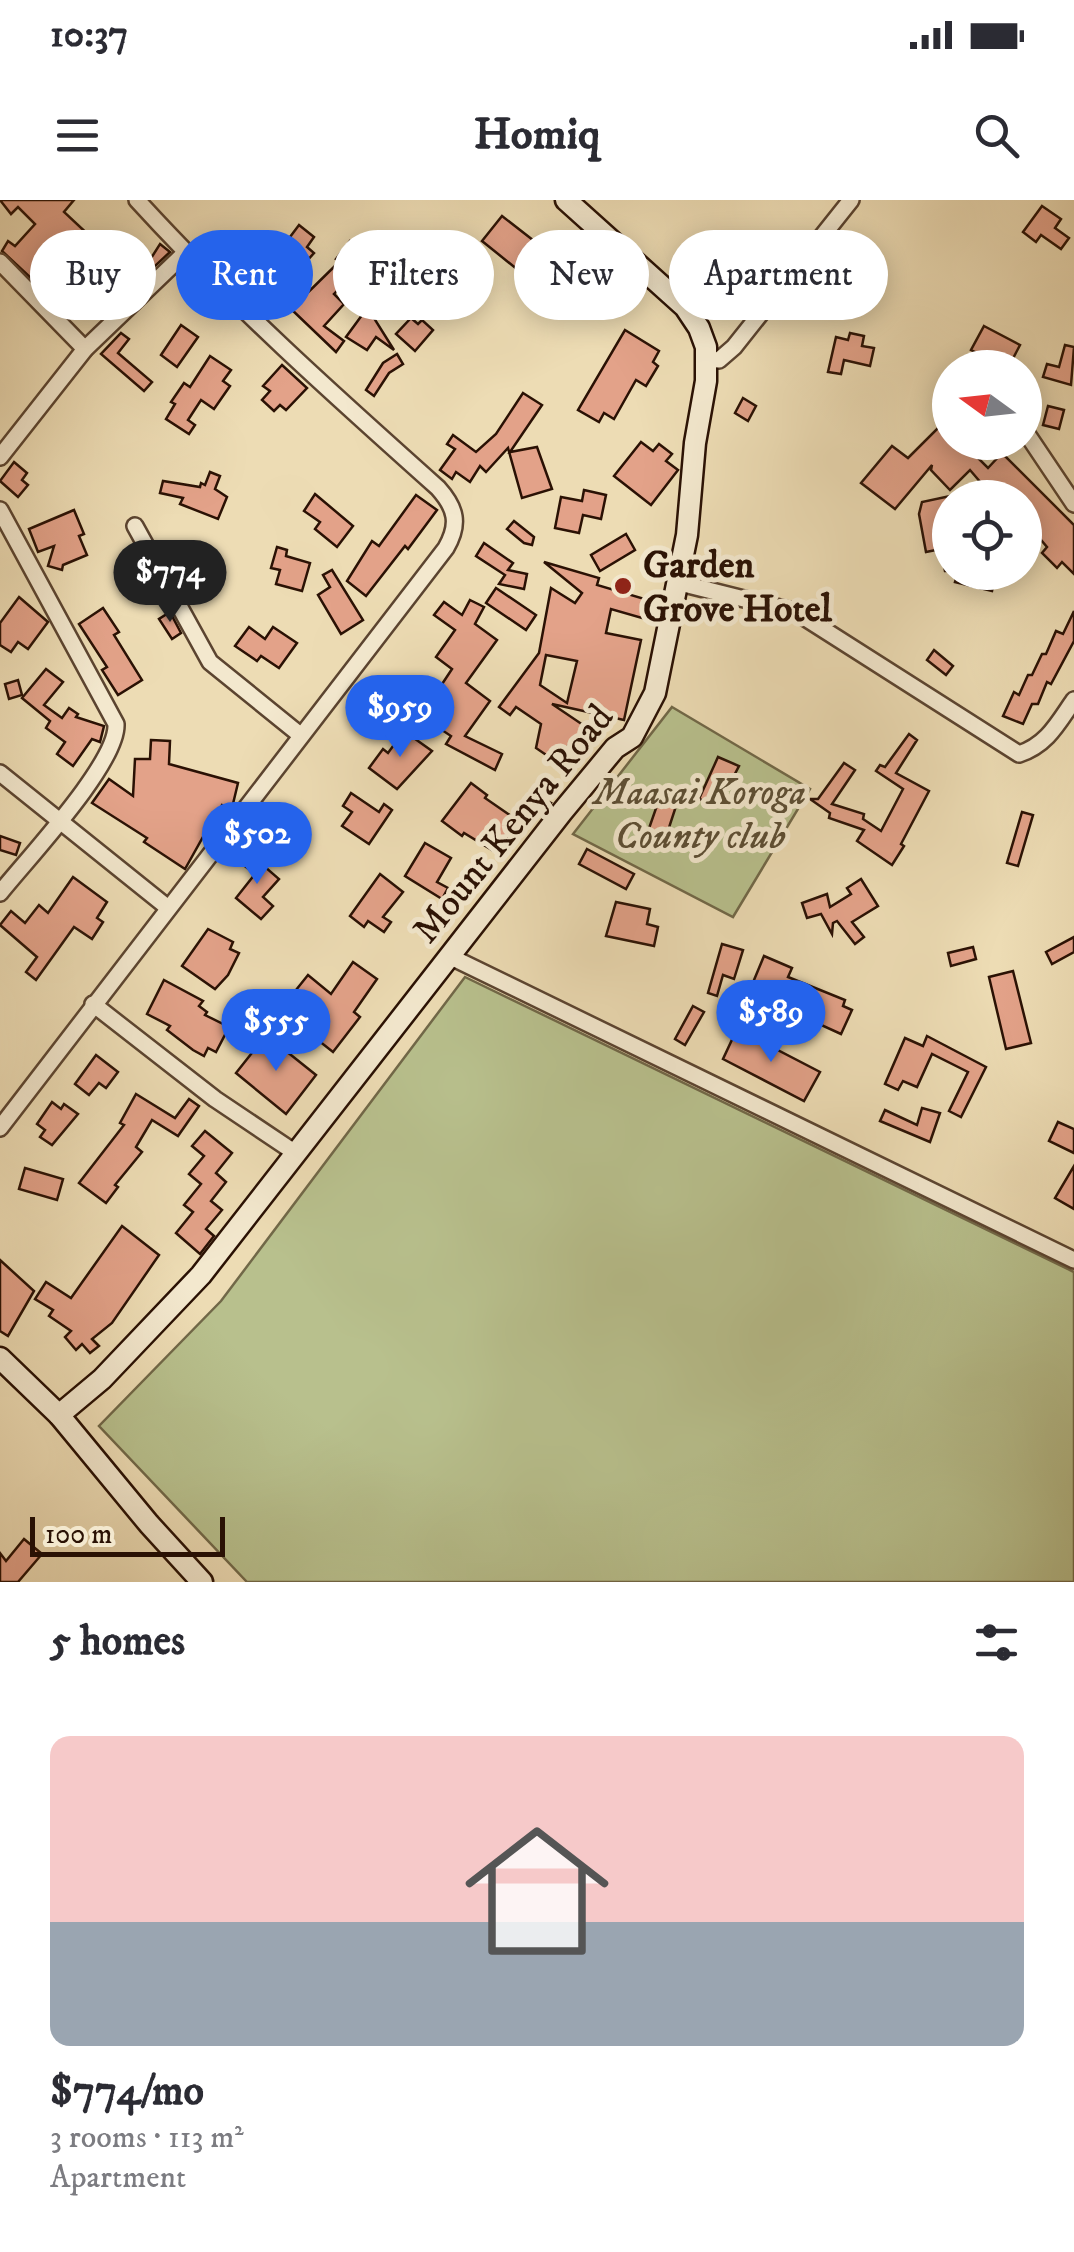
<!DOCTYPE html>
<html lang="en">
<head>
<meta charset="utf-8">
<style>
	:root { --surface:#fff; --page:#f2f2f3; --text:#2b2b33; --muted:#7c7c81; --accent:#2563eb }
	body { margin:0; font-family:"IM FELL DW Pica",serif; background:var(--page); color:var(--text); height:100vh; display:flex; flex-direction:column; font-size:38px; white-space:nowrap }
	* { box-sizing:border-box; margin:0 }
	p { font-size:32px; color:var(--muted) }
	.icon { flex:none; width:55px; height:55px; fill:none; stroke:currentColor; stroke-width:2; stroke-linecap:round; stroke-linejoin:round }
	.map { position:relative; height:1382px; overflow:hidden }
	.details { display:flex; flex-direction:column; background:var(--surface); flex:1 }
	.details>* { flex:none }
	.banner { position:absolute; left:30px; top:30px; width:1015px; height:90px; display:flex; gap:20px }
	.needle { width:65px; rotate:285deg }
	.tools { position:absolute; left:932px; top:150px; display:grid; gap:20px }
	.tools a { display:grid; place-items:center; width:110px; height:110px; border-radius:50%; background:var(--surface); box-shadow:0 5px 25px #0003; font-size:50px }
	.scale { position:absolute; left:30px; bottom:25px; width:195px; box-sizing:border-box; padding-left:10px; border:5px solid #2a1104; border-top:0; font-size:28px; line-height:35px; white-space:nowrap; color:#2a1104; -webkit-text-stroke:8px #f3e8ce; paint-order:stroke }
	.price { position:absolute; translate:-50% -85px; padding:0 22px; border-radius:35px; background:var(--accent); color:#fff; font-size:32px; line-height:65px; filter:drop-shadow(0 2px 5px #0008) }
	.price::after { content:''; position:absolute; left:50%; top:60px; width:30px; height:22px; margin-left:-15px; background:inherit; clip-path:polygon(0 0,100% 0,50% 100%) }
	.price.active { background:#222; color:#fff }
	ul { padding:0; list-style:none }
	li { display:grid; align-content:center; gap:20px; height:530px; padding:0 50px }
	li span { display:grid; place-items:center; height:310px; border-radius:20px; color:#555 }
	li>.icon { margin-inline-start:auto }
	span .icon { width:180px; height:180px; fill:#fffc; stroke-width:1 }
	li b { font-size:42px }
	h2 { display:flex; justify-content:space-between; align-items:center; height:120px; padding:0 50px; font-size:42px }
	.chip { padding:0 35px; border-radius:45px; background:var(--surface); box-shadow:0 5px 25px #0003; font-size:35px; line-height:90px }
	.chip.active { background:var(--accent); color:#fff }
	.status { display:flex; justify-content:space-between; align-items:center; height:70px; padding:0 50px; background:var(--surface); direction:ltr }
	.status svg { height:28px; fill:currentColor }
	header { display:flex; justify-content:space-between; align-items:center; height:130px; padding:0 50px; background:var(--surface); font-size:45px; font-weight:700 }
	.map>svg:first-child { display:block }
</style>
</head>
<body>
<div class="status"><b>10:37</b><svg viewBox="0 0 49 12"><path d="M0 12V9h3v3zM5 12V6h3v6zM10 12V3h3v9zM15 12V0h3v12zM26 1h20v11H26zM47 4h2v5h-2z"/></svg></div>
<header><svg class="icon" aria-label="menu" viewBox="0 0 24 24"><path d="M4 6h16M4 12h16M4 18h16"/></svg>Homiq<svg class="icon" aria-label="search" viewBox="0 0 24 24"><circle cx="10" cy="10" r="6"/><path d="M15 15l6 6"/></svg></header>
<div class="map">
<svg width="1074" height="1382" viewBox="0 0 1074 1382">
	<rect width="100%" height="100%" fill="#eddcb4"/>
	<filter id="stains"><feTurbulence type="fractalNoise" baseFrequency=".002" numOctaves="4"/><feColorMatrix values="0 0 0 0 .2 0 0 0 0 .09 0 0 0 0 .02 0 0 0 .5 -.17"/></filter>
	<radialGradient id="worn" r=".72"><stop offset=".6" stop-color="#630" stop-opacity="0"/><stop offset="1" stop-color="#630" stop-opacity=".3"/></radialGradient>
	<!-- green -->
	<g fill="#b8c08d" stroke="#716848" stroke-width="2.5">
		<polygon points="672,507 810,589 733,717 573,634"/>
		<polygon points="465,777 1074,1072 1074,1382 247,1382 99,1226 221,1101"/>
	</g>
	<!-- building -->
	<g fill="#e3a289" stroke="#2a1104" stroke-width="2.5" fill-rule="evenodd">
		<polygon points="0,0 74,0 64,12 109,54 114,50 136,74 108,101 86,76 92,70 70,49 54,66 47,59 32,79 2,51 8,41 15,46 35,24 18,7 11,14"/>
		<polygon points="1042,6 1061,19 1055,28 1069,38 1061,49 1041,35 1036,42 1023,32"/>
		<polygon points="502,16 538,44 518,70 482,41"/>
		<polygon points="299,25 314,37 307,47 314,53 306,62 284,45"/>
		<polygon points="350,41 371,56 334,94 344,104 324,126 344,141 336,152 291,109 340,61 336,59"/>
		<polygon points="160,44 170,52 154,67 148,63"/>
		<polygon points="235,50 243,60 232,70 224,60"/>
		<polygon points="739,54 740,79 753,78 754,94 721,96 719,55"/>
		<polygon points="365,111 374,118 394,150 376,137 367,150 346,137"/>
		<polygon points="411,118 418,124 422,120 433,130 415,151 396,134"/>
		<polygon points="181,125 198,137 177,167 161,155"/>
		<polygon points="984,126 1020,145 1008,168 971,150"/>
		<polygon points="625,130 659,151 653,162 658,166 646,186 636,180 614,219 604,213 599,222 578,210"/>
		<polygon points="121,133 129,139 118,153 152,182 144,191 101,154"/>
		<polygon points="850,133 864,136 862,146 874,148 870,166 844,160 841,174 828,172 836,137 848,140"/>
		<polygon points="1065,145 1074,147 1071,185 1043,177 1047,164 1059,167"/>
		<polygon points="397,154 403,164 389,173 374,196 366,190 383,163"/>
		<polygon points="210,156 231,170 223,181 230,186 214,209 201,200 188,220 195,225 189,234 166,219 175,204 171,202 184,183 190,187"/>
		<polygon points="282,165 307,188 286,210 280,205 274,211 262,200 270,191 263,186"/>
		<polygon points="523,193 542,205 510,252 537,247 552,289 522,298 508,248 486,272 480,266 470,282 456,272 452,279 440,270 455,249 447,244 453,235 476,252 496,234"/>
		<polygon points="743,198 756,206 748,221 735,213"/>
		<polygon points="1048,206 1064,210 1059,229 1043,225"/>
		<polygon points="950,216 950,242 962,242 988,268 1002,253 1074,325 1074,374 1062,362 1057,368 1042,353 1047,347 1025,321 1025,298 994,298 970,270 950,290 931,270 932,265 895,309 861,283 892,246 908,258"/>
		<polygon points="641,242 653,251 659,244 672,254 666,261 678,270 651,305 614,276"/>
		<polygon points="14,262 27,273 22,280 28,285 18,297 0,281"/>
		<polygon points="210,272 220,276 215,289 227,297 218,319 180,304 183,298 160,293 163,281 200,287 201,283 205,285"/>
		<polygon points="584,290 606,295 601,319 583,315 579,333 555,328 561,297 582,301"/>
		<polygon points="315,294 353,326 337,347 315,329 320,322 304,311"/>
		<polygon points="416,295 437,310 408,349 405,346 366,396 347,381 372,341 379,346"/>
		<polygon points="950,296 950,371 945,371 941,349 926,352 919,314 922,302"/>
		<polygon points="74,310 84,334 79,336 87,355 63,365 62,370 48,366 54,346 38,352 29,329"/>
		<polygon points="514,321 534,337 532,345 524,343 507,329"/>
		<polygon points="626,334 635,350 600,371 591,355"/>
		<polygon points="484,343 513,363 508,370 527,374 524,389 499,384 505,375 476,356"/>
		<polygon points="277,347 287,350 286,356 310,363 302,391 276,384 280,370 271,368"/>
		<path d="M544 362 599 378 597 385 648 400 642 418 611 409 606 433 641 440 624 520 552 504 592 531 578 552 568 546 558 563 536 548 541 524 516 507 510 515 499 507 539 453 551 388 575 403 582 393ZM546 455 577 461 567 503 540 485Z"/>
		<polygon points="332,370 363,420 341,434 318,395 330,387 323,375"/>
		<polygon points="958,372 996,372 992,391 955,382"/>
		<polygon points="496,388 536,415 526,430 486,403"/>
		<polygon points="19,397 48,422 28,449 18,442 11,452 0,445 0,423"/>
		<polygon points="470,400 484,407 475,424 497,440 466,483 490,501 465,536 502,554 495,570 446,544 451,536 421,516 452,469 436,457 455,430 434,415 444,402 462,415"/>
		<polygon points="103,408 119,432 114,435 142,480 118,495 102,470 107,467 79,424"/>
		<polygon points="1074,411 1074,441 1051,484 1047,482 1038,504 1032,504 1023,524 1003,516 1014,492 1019,495 1028,475 1032,475 1042,454 1046,454 1056,431 1063,434"/>
		<polygon points="170,412 181,433 172,439 159,419"/>
		<polygon points="249,427 265,439 273,427 297,443 279,468 261,456 257,461 235,446"/>
		<polygon points="934,450 953,466 946,475 927,460"/>
		<polygon points="46,469 63,482 44,505 62,518 69,508 78,514 76,517 104,526 100,542 92,539 73,566 57,554 65,542 46,528 50,521 22,498"/>
		<polygon points="18,480 22,495 9,499 5,484"/>
		<polygon points="404,531 432,551 397,589 369,568 383,549 388,553"/>
		<polygon points="909,534 917,540 896,573 929,591 901,644 904,646 892,665 857,641 864,630 829,618 830,613 810,599 818,599 844,563 855,570 832,604 864,614 863,619 881,631 903,589 876,571 880,565 885,567"/>
		<polygon points="151,540 170,541 169,564 238,583 232,608 222,605 215,630 209,638 203,637 185,669 144,642 147,638 92,603 109,579 133,596 135,559 150,559"/>
		<polygon points="718,557 739,566 718,606 699,599"/>
		<polygon points="471,583 487,595 485,598 520,622 497,653 464,633 462,636 442,621"/>
		<polygon points="662,591 679,597 664,643 646,637"/>
		<polygon points="351,593 379,612 384,604 392,610 369,644 342,626 352,612 343,606"/>
		<polygon points="537,596 551,603 542,616 530,610"/>
		<polygon points="1022,612 1033,615 1018,666 1007,663"/>
		<polygon points="0,636 20,643 16,655 0,650"/>
		<polygon points="425,643 451,658 437,682 448,688 442,699 405,676"/>
		<polygon points="587,649 634,674 626,689 579,664"/>
		<polygon points="249,653 279,679 263,697 273,706 261,719 236,698 255,674 241,663"/>
		<polygon points="380,674 403,692 383,717 391,722 384,732 368,721 364,727 350,716"/>
		<polygon points="73,677 107,702 97,718 103,722 92,739 74,727 36,780 26,772 37,757 0,725 11,711 25,723 39,705 48,713"/>
		<polygon points="861,679 878,706 852,722 864,737 855,744 837,721 833,723 832,734 821,714 807,718 802,703 827,694 830,707 851,694 847,688"/>
		<polygon points="616,702 650,709 647,724 658,727 654,746 606,736"/>
		<polygon points="208,729 233,742 230,749 239,753 228,775 215,789 182,766"/>
		<polygon points="1074,737 1074,752 1052,764 1046,752"/>
		<polygon points="722,744 743,750 734,779 723,775 717,796 708,793"/>
		<polygon points="973,747 976,759 951,766 948,753"/>
		<polygon points="764,756 792,768 788,777 845,800 843,806 852,810 841,834 749,792"/>
		<polygon points="353,762 377,779 354,812 360,817 333,852 280,810 308,775 331,794"/>
		<polygon points="1013,771 1031,843 1006,849 989,777"/>
		<polygon points="164,780 203,801 199,806 207,812 205,815 229,827 216,852 208,848 204,856 193,850 167,830 170,826 147,814"/>
		<polygon points="693,806 704,812 685,845 675,839"/>
		<polygon points="737,829 820,872 804,901 723,859"/>
		<polygon points="266,835 316,875 286,914 236,873"/>
		<polygon points="927,836 986,867 961,917 949,911 968,872 932,854 917,887 903,881 898,890 885,884 905,838 923,846"/>
		<polygon points="96,855 118,872 106,888 99,883 89,895 75,884"/>
		<polygon points="136,894 175,918 189,899 199,906 178,936 152,920 136,947 142,952 115,985 118,987 106,1003 79,983 124,925 120,923"/>
		<polygon points="52,902 61,909 64,904 78,914 52,945 40,937 45,930 37,924"/>
		<polygon points="922,908 940,913 930,942 880,921 885,910 917,925"/>
		<polygon points="1058,922 1074,929 1074,953 1049,941"/>
		<polygon points="205,931 232,953 216,973 226,982 211,1001 222,1010 206,1029 214,1036 200,1054 176,1033 193,1012 184,1005 201,984 189,974 204,956 192,946"/>
		<polygon points="1074,966 1074,1009 1055,998"/>
		<polygon points="25,968 63,979 57,1000 19,989"/>
		<polygon points="122,1026 159,1055 112,1123 92,1139 99,1146 90,1153 82,1144 76,1150 65,1137 71,1131 49,1116 53,1110 35,1099 46,1082 71,1098"/>
		<polygon points="0,1060 34,1091 8,1136 0,1131"/>
		<polygon points="24,1339 42,1354 18,1382 0,1382 0,1353 6,1361"/>
	</g>
	<g fill="none" stroke-linecap="round" stroke-linejoin="round">
		<defs>
			<g id="street">
				<polyline points="0,62 85,149"/>
				<polyline points="707,159 719,160 734,147 851,0"/>
				<polyline points="1025,231 1074,304"/>
				<polyline points="0,257 85,149 185,53"/>
				<path d="M0 310 116 524C118 563 27 659 0 693"/>
				<polyline points="135,326 210,462 299,534"/>
				<path d="M676 382 796 412 1019 554C1047 545 1058 523 1074 500"/>
				<polyline points="0,573 167,707"/>
				<polyline points="449,756 1074,1060"/>
				<polyline points="93,804 215,899 297,954"/>
				<path d="M0 928 446 348C460 324 456 308 438 288 335 196 230 102 137 0"/>
			</g>
			<g id="secondary">
				<polyline points="0,1158 59,1215 149,1324 202,1382"/>
				<polyline points="59,1215 102,1179 201,1075 562,612 615,548 632,537 655,493 687,335 695,243 706,181 706,147 699,128 685,107 566,0"/>
			</g>
		</defs>
		<!-- street casing -->
		<use href="#street" stroke="#5b4430" stroke-width="20"/>
		<!-- secondary casing -->
		<use href="#secondary" stroke="#2a1104" stroke-width="25"/>
		<!-- street -->
		<use href="#street" stroke="#f3e8ce" stroke-width="15"/>
		<!-- secondary -->
		<use href="#secondary" stroke="#f3e8ce" stroke-width="20"/>
	</g>
	<!-- markers -->
	<circle fill="#8f2418" stroke="#f3e8ce" stroke-width="4" cx="623" cy="386" r="10"/>
	<g text-anchor="middle" stroke-width="10" stroke-linejoin="round" paint-order="stroke">
		<!-- poi labels -->
		<g font-size="38" font-weight="bold" fill="#2a1104" stroke="#f3e8ce" text-anchor="start">
			<text x="643" y="377">Garden<tspan x="643" dy="44">Grove Hotel</tspan></text>
		</g>
		<!-- park labels -->
		<g font-size="38" font-style="italic" fill="#5c4e34" stroke="#f3e8ce">
			<text x="700" y="604">Maasai Koroga<tspan x="700" dy="44">County club</tspan></text>
		</g>
		<!-- street labels -->
		<g font-size="38" fill="#2a1104" stroke="#f3e8ce">
			<text transform="translate(512 623) rotate(-51)" y="13">Mount Kenya Road</text>
		</g>
	</g>
	<rect width="100%" height="100%" filter="url(#stains)"/>
	<rect width="100%" height="100%" fill="url(#worn)"/>
</svg>
<div class="tools">
<a><svg class="needle" viewBox="-14 -14 28 28"><path d="M0-13l5 13h-10z" fill="#e53935"/><path d="M0 13l5-13h-10z" fill="#7c7c81"/></svg></a>
<a><svg class="icon" aria-label="locate" viewBox="0 0 24 24"><circle cx="12" cy="12" r="6"/><path d="M12 2v4M12 18v4M2 12h4M18 12h4"/></svg></a>
</div>
<div class="scale">100 m</div>
<b class="price active" style="left:170px;top:425px">$774</b>
<b class="price" style="left:400px;top:560px">$959</b>
<b class="price" style="left:257px;top:687px">$502</b>
<b class="price" style="left:771px;top:865px">$589</b>
<b class="price" style="left:276px;top:874px">$555</b>
<div class="banner">
<a class="chip">Buy</a>
<a class="chip active">Rent</a>
<a class="chip">Filters</a>
<a class="chip">New</a>
<a class="chip">Apartment</a>
</div>
</div>
<section class="details">
<h2>5 homes<svg class="icon" aria-label="filters" viewBox="0 0 24 24"><path d="M4 7h16M4 17h16"/><circle cx="9" cy="7" r="2"/><circle cx="15" cy="17" r="2"/></svg></h2>
<ul>
<li><span style="background:linear-gradient(#f6c9c9 60%,#9aa5b1 0)"><svg class="icon" aria-label="home" viewBox="0 0 24 24"><path d="M3 11l9-7 9 7M6 9v11h12V9"/></svg></span><div><b>$774/mo</b><p>3 rooms · 113 m²</p><p>Apartment</p></div></li>
</ul>
</section>
</body>
</html>
